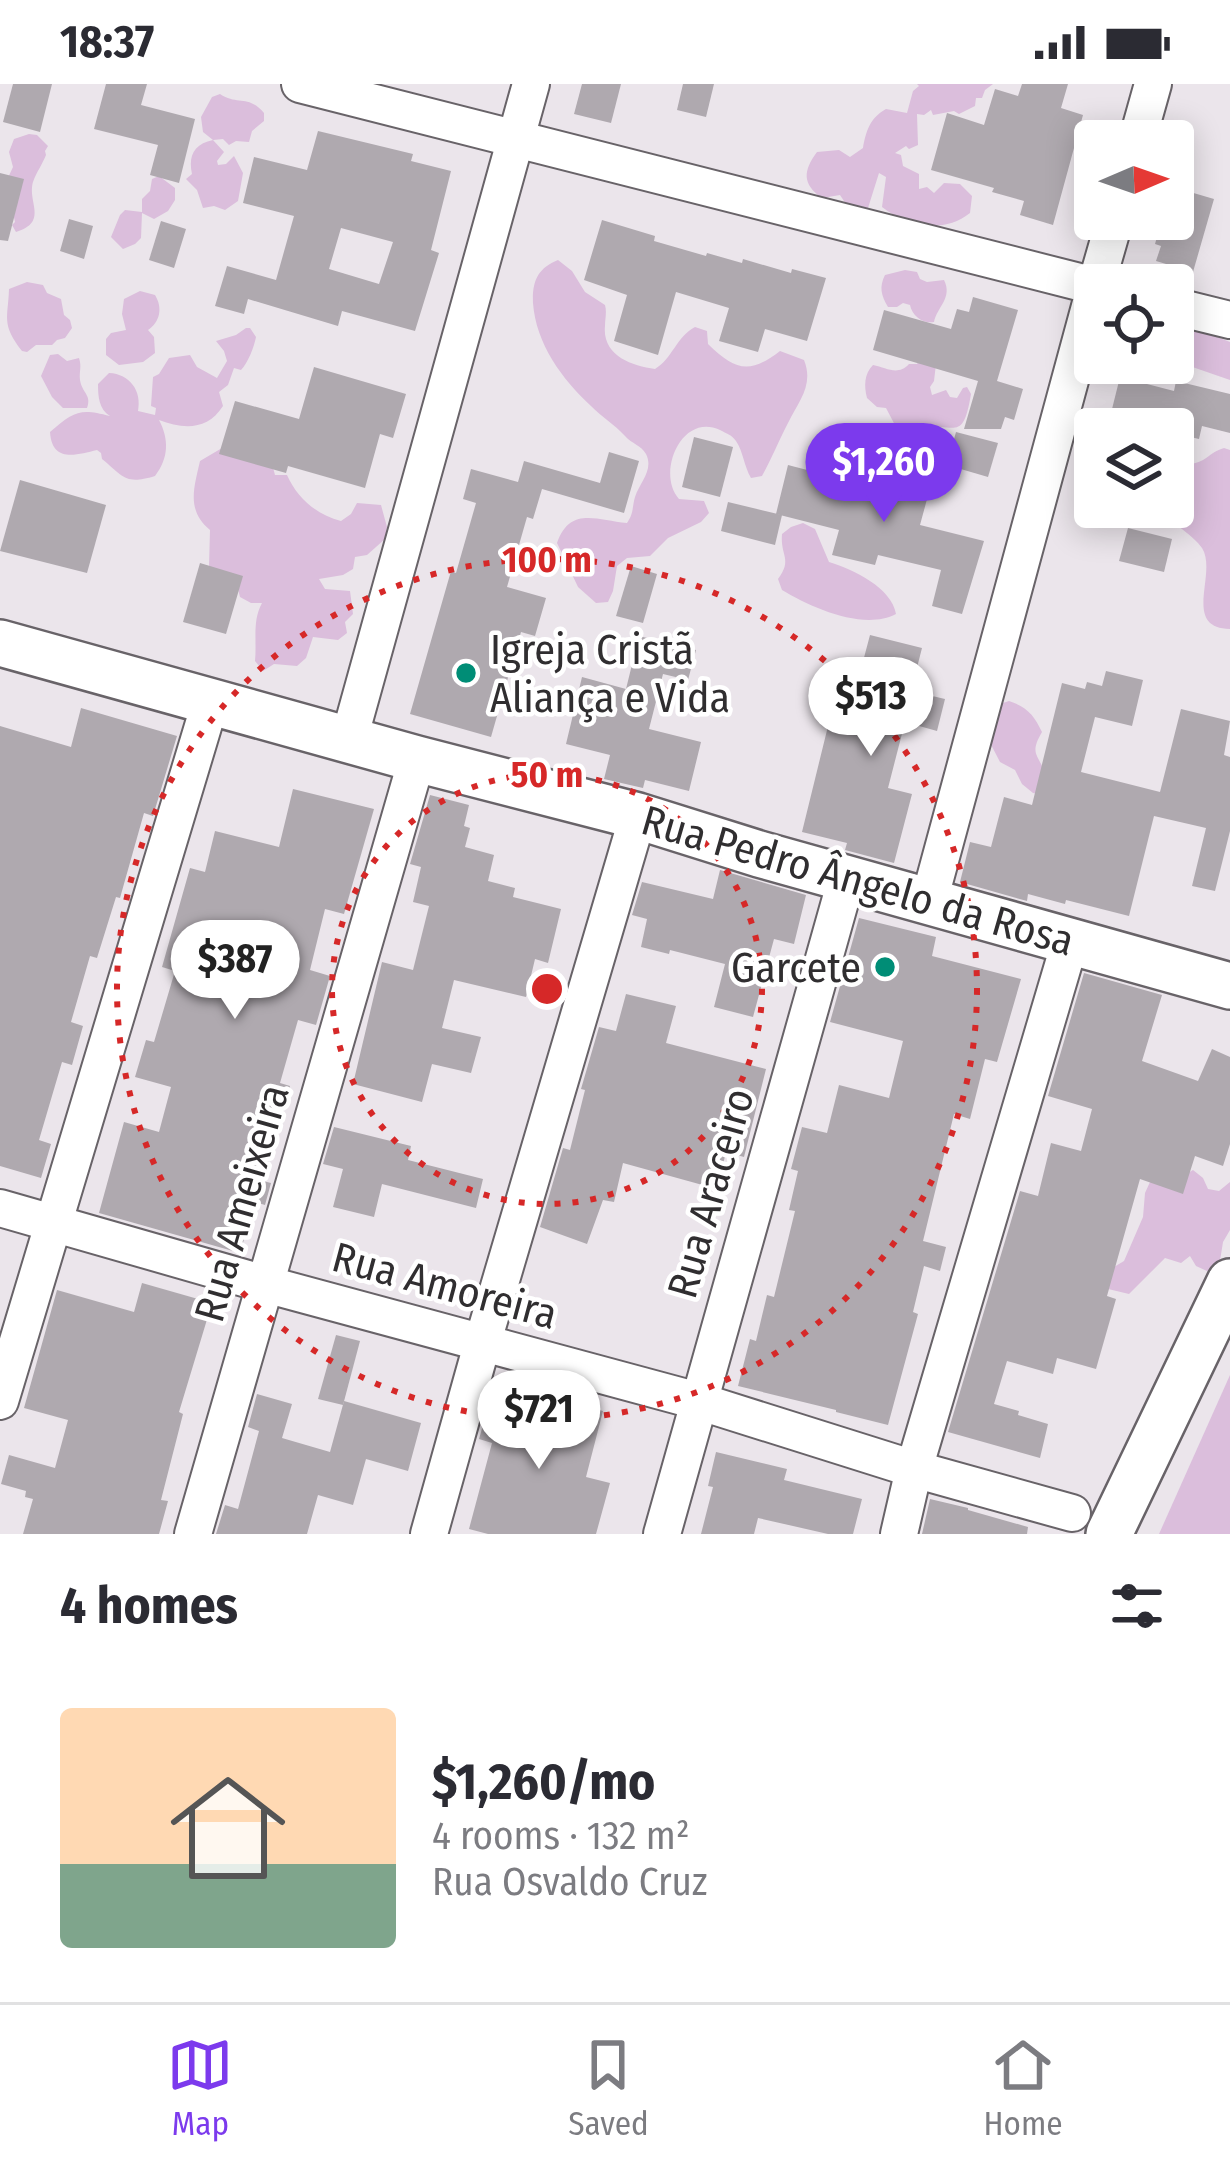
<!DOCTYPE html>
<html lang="en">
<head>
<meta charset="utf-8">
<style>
	:root { --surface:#fff; --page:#f2f2f3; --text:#2b2b33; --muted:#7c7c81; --line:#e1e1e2; --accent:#7c3aed }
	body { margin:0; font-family:"Fira Sans Condensed",sans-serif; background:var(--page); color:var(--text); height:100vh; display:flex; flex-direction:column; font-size:45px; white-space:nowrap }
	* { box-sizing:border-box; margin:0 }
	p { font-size:39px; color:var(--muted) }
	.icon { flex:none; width:66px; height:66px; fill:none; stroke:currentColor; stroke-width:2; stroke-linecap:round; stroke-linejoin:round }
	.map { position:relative; height:1450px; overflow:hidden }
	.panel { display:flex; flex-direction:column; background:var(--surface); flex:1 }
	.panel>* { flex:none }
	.needle { width:78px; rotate:88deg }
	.buttons { position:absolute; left:1074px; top:36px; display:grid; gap:24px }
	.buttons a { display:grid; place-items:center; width:120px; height:120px; border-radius:12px; background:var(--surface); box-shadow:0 6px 30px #0003; font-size:60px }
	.price { position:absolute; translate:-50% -102px; padding:0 27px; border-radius:42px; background:#fff; color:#222; font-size:39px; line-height:78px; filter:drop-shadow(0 3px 6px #0008) }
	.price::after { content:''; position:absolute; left:50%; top:72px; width:36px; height:27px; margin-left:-18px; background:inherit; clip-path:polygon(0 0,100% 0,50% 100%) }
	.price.current { background:var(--accent); color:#fff }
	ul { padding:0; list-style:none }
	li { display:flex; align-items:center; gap:36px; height:300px; padding:0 60px }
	li span { display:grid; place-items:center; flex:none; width:336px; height:240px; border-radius:12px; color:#555 }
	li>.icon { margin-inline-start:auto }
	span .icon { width:144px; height:144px; fill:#fffc; stroke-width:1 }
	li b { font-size:51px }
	h2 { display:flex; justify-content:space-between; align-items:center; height:144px; padding:0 60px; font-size:51px }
	.status { display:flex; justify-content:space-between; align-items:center; height:84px; padding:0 60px; background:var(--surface); direction:ltr }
	.status svg { height:33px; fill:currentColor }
	.menu { display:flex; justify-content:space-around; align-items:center; height:168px; border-top:3px solid var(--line); background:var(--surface); font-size:33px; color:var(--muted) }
	.menu a { display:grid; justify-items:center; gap:6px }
	.menu .current { color:var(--accent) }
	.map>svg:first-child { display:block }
</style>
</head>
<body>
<div class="status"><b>18:37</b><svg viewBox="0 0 49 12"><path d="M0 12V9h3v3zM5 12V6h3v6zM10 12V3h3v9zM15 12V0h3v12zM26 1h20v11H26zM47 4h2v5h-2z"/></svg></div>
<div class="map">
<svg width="1230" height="1450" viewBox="0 0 1230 1450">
	<rect width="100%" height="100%" fill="#ebe5eb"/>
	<!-- green -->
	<g fill="#dbbedc">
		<path d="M917 0H993L985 6 982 14H976L975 22 959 30 954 27 933 31 931 26 924 31 917 30 918 61 909 65 906 62 895 69 901 71 903 82 919 90V105L927 103 934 109 944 99 960 100 972 112 970 129C944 150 907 143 882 123L886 93 879 89 868 124 848 123 840 111 822 114C802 100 803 87 817 68L839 66 850 73 863 64C866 47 870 34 886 25L907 29 913 7 919 2Z"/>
		<path d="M220 10C238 22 248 10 264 29V37L252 47 249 58 236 57 229 61 223 55 213 56 224 68 217 77 218 81 226 80 234 72 243 89 238 117 225 126 214 122 203 124 197 106 186 95 192 90C188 72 194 60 213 56L203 48 201 33 212 13Z"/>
		<path d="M29 50 37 51 48 62 45 67 46 71C43 79 36 89 33 98 27 118 49 138 16 148L12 141 15 138 6 98 13 83 9 68 14 55Z"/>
		<polygon points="159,92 175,104 175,116 168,127 154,135 142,129 141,154 135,160 123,165 111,153 120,131 125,126 142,128 142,115 150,107 152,95"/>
		<path d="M558 176 572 187 585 208 605 221C607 228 605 235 605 242 602 271 631 282 655 285 673 274 676 253 695 243L707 247 708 260C735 286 749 291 780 267L804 276C814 301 799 317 788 339 779 356 772 374 762 392L751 394C744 382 743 367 736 357 731 350 727 350 720 346 681 328 656 390 679 415L704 417 709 429 701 438 668 454 650 472 627 474 617 482 613 507 608 518 596 519 578 503 557 459C570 422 596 436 627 439 634 429 632 423 635 413 640 398 654 386 646 370 641 361 632 360 625 352 614 340 602 333 591 322 562 295 536 260 533 219 532 197 538 184 558 176Z"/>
		<path d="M905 186 917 188 920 195 927 198 944 196C953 214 937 223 934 238 923 240 912 232 910 221L903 219 897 223H888C881 211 879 203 885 191Z"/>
		<path d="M27 198 43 201 47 209 61 215 64 231 70 236 72 244 65 254 57 256 52 261H36L27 268 22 267C1 240 8 234 9 205Z"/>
		<path d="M140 207 155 211C163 224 160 238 148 246L154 253 155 269 143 278 119 281 106 271V255L111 249 126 246 122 230 124 215Z"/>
		<polygon points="1173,236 1230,258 1230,296 1178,278 1173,278"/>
		<path d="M246 244H250L256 253C254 263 248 279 241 286L234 284 228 301 219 308 223 322C207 347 183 345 159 336 169 355 169 374 155 392 125 401 124 393 102 375L101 369 97 366C76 371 52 379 50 348 74 327 80 324 110 332 99 325 98 313 98 300L109 289C130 290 142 307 138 327L155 331 156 324 151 322 153 293 159 290 169 274 190 271 197 283 217 294 227 277 224 267 216 257 236 251Z"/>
		<path d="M58 270 67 277 79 274C82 283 79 287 80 296 82 309 92 311 87 324H63L52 313 41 292 50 271Z"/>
		<path d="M921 274 936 280 934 297 930 303 932 311 946 306 950 313 957 314 963 304 967 303 971 310C963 357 957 341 922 342L926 349H933L941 353V361C928 371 910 373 896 363L891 349 896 343 886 324 877 323 867 314C864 302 864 290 873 281 887 284 898 292 909 280H917Z"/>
		<path d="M222 364 272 380 275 391H287C297 414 317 431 341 437L351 430 357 419 381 421 387 443 385 455 367 471 355 473 353 485 343 491 319 495 325 505 350 507 353 530 345 538 347 549 338 556 313 553 306 574 297 582 274 580 263 587 255 577C257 557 252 537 262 519H251L240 513 237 501 209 483 210 446C186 426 194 404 200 377Z"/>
		<path d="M1224 364 1230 366V545C1181 544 1218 489 1202 464 1193 451 1176 442 1164 430L1161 423H1173V386C1183 378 1193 382 1203 376 1211 371 1214 367 1224 364Z"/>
		<path d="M803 439 815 445 829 478C853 485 892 504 896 530 864 547 812 524 782 506L778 495C793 475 780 472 782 450L791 443Z"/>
		<path d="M1009 617C1027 623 1034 631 1042 648 1028 672 1040 670 1045 691 1046 698 1044 704 1044 711L1033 709 1022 700 1015 686 1000 678 985 649 994 622Z"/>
		<polygon points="1193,1086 1203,1094 1208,1105 1219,1107 1230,1098 1230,1146 1223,1158 1219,1183 1207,1187 1196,1182 1190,1172 1181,1179 1165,1174 1129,1210 1104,1204 1114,1183 1124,1177 1143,1133 1145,1109 1150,1098 1183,1092"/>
		<polygon points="1230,1291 1230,1450 1159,1450"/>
	</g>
	<!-- building -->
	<g fill="#afa9af" fill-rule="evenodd">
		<polygon points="13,0 52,0 40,48 3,38"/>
		<polygon points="106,0 147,0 141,21 195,35 179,99 150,91 158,61 94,45"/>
		<polygon points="582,0 621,0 611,39 574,30"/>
		<polygon points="683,0 714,0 706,33 677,26"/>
		<polygon points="1022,0 1068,0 1061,24 1083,31 1053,141 1020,131 1024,117 992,108 994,104 931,86 947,29 984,41 995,5 1018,12"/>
		<path d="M318 47 413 70 411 77 451 87 431 166 439 169 415 247 342 227 338 242 248 215 244 230 215 222 227 182 276 196 294 132 243 119 254 73 307 86ZM341 144 393 158 379 200 329 185Z"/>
		<polygon points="0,89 24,95 8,157 0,156"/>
		<polygon points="1173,103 1214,115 1193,188 1156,177 1161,162 1155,160 1162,135 1173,135"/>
		<polygon points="69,135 93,142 84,175 60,167"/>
		<polygon points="602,136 655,152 654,157 706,172 707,169 742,179 743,175 791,189 792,185 826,194 807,257 765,245 758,268 719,257 729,224 676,208 658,271 614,257 627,211 584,196"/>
		<polygon points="161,137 186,145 174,184 149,176"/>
		<polygon points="973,213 1018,226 997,297 1023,305 1014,336 1005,333 1001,345 964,345 978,297 873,266 884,226 951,245 957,225 969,228"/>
		<polygon points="314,283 406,310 393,354 380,350 365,404 288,382 286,389 219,370 235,317 299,335"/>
		<polygon points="1120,293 1174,307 1176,297 1230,310 1230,349 1202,342 1199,355 1173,349 1173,345 1107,345"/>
		<polygon points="956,348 998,359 988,393 947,381"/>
		<polygon points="694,353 733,363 720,413 682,403"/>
		<polygon points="609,368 639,377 624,429 542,405 533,435 527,433 507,503 546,514 535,552 521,548 491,653 410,630 451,487 456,489 476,419 463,415 471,385 518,398 524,377 600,399"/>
		<polygon points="883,379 933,393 920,441 984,457 962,530 932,522 941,486 878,471 875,481 832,471 839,446 776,430 788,381 876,404"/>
		<polygon points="20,396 106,421 87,489 0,467"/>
		<polygon points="728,418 782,431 775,461 721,447"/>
		<polygon points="1128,444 1172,455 1164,488 1119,477"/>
		<polygon points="200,479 243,492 226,550 183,538"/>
		<polygon points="631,482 657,490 643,539 616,532"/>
		<polygon points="870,551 922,564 911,607 945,615 937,647 905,638 888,704 912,710 894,779 845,766 847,759 802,748 830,634 868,643 881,590 861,585"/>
		<polygon points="639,552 696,566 688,596 663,590 649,645 701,658 689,707 645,696 643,704 604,695 610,671 566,660 582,593 626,605"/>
		<polygon points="1106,587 1143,596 1132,642 1095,633 1081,688 1160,708 1181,625 1230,637 1224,671 1230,673 1230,747 1215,807 1192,802 1206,744 1154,732 1129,832 1066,816 1065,820 1028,810 1027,817 960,798 970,758 991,763 1004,713 1032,721 1062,599 1085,605 1087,598 1102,602"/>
		<polygon points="81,624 177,652 153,732 144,729 120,814 116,813 97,874 90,872 71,938 83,942 72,981 62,978 39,1056 51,1060 41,1094 0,1082 0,642 71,663"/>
		<polygon points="293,705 374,725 344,830 325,825 310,886 330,892 316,941 298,936 280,999 290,1002 263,1097 271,1099 265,1121 255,1118 240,1169 99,1129 124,1038 159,1048 171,1003 135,993 146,956 154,958 175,887 162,883 190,784 205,788 215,747 279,763"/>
		<polygon points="430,711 469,721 464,742 470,744 465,763 494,771 488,797 515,804 513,813 561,825 548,879 535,875 526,913 454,896 442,944 481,953 471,989 432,980 422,1018 353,1000 382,878 413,886 429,822 413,818 421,783 410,780"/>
		<polygon points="720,786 806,811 794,860 774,855 753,933 714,923 725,880 670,866 669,870 641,863 647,835 632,831 642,798 713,815"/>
		<polygon points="859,834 936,853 932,872 1021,895 997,978 985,975 970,1035 954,1030 923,1157 946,1163 940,1187 924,1182 913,1228 918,1230 888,1341 836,1328 836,1326 738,1302 750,1255 756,1257 767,1211 774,1213 795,1127 789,1126 798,1087 791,1085 802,1043 827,1049 839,1001 889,1014 903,957 830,938"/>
		<polygon points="1084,889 1162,911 1142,977 1198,997 1212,965 1230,973 1230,1060 1223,1082 1195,1072 1183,1110 1140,1095 1107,1212 1116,1215 1096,1285 1057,1274 1053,1290 1007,1277 994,1320 1019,1327 1018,1331 1048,1340 1040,1374 948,1348 1020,1107 1038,1112 1051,1059 1081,1067 1092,1025 1048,1012"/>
		<polygon points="626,910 676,922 666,959 766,985 744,1073 726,1068 717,1105 623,1079 614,1118 603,1116 587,1160 540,1143 563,1064 570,1066 585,1006 581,1005 599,943 616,947"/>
		<polygon points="334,1043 411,1062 408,1076 483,1095 476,1124 382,1100 374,1133 333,1123 343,1085 323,1080"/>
		<polygon points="142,1199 212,1219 179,1328 183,1330 161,1416 168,1417 159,1450 23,1450 33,1415 25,1413 26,1407 1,1400 9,1371 55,1384 68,1336 24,1324 57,1206 134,1228"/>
		<polygon points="336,1251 360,1257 343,1321 318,1315"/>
		<polygon points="257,1310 292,1320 282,1354 330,1368 344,1317 421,1339 408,1387 366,1375 353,1421 318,1411 307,1450 216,1450 225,1421 238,1425 259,1347 248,1343"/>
		<polygon points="491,1313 566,1334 570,1318 603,1327 586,1393 610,1399 596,1450 488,1450 469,1445 492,1359 479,1355"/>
		<polygon points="716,1368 787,1385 784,1396 862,1415 853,1450 828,1450 758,1434 754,1450 701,1450 713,1403 708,1402"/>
		<polygon points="930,1415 968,1424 968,1426 1028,1443 1027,1450 922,1450"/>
	</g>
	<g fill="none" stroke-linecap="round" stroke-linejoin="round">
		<defs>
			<g id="minor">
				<polyline points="300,0 1095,202"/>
				<polyline points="1137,57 1153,0"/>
				<polyline points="1096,201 1115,135"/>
				<polyline points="1173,222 1230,236"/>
				<polyline points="349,655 531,0"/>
				<polyline points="929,817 1095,204"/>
				<polyline points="0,1124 265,1200 698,1317 914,1385 1072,1429"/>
				<polyline points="0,1317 211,616"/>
				<polyline points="193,1450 417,675"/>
				<polyline points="429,1450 483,1257 638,732"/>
				<polyline points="662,1450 847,793"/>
				<polyline points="899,1450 914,1385 1070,858"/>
			</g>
			<g id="major">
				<polyline points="0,559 417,675 638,732 759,770 1230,902"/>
				<polyline points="1109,1450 1230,1198"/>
			</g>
		</defs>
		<!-- minor casing -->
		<use href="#minor" stroke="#686368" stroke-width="40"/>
		<!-- major casing -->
		<use href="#major" stroke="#686368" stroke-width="50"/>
		<!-- minor -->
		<use href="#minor" stroke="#fff" stroke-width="36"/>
		<!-- major -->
		<use href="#major" stroke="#fff" stroke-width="45"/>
	</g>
	<!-- distance rings -->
	<g fill="none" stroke="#d62828" stroke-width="6" stroke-dasharray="6 12">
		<circle cx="547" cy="905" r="215"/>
		<circle cx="547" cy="905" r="430"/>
	</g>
	<!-- markers -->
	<g fill="#008d76" stroke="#fff" stroke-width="4.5">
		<circle cx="466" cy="589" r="12"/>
		<circle cx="885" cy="883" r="12"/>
	</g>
	<g text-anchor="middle" stroke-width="9" stroke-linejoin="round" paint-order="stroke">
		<!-- poi labels -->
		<g font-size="42" fill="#302e30" stroke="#fff" text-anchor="start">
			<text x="490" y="580">Igreja Cristã<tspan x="490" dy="48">Aliança e Vida</tspan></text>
			<text x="861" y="898" text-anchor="end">Garcete</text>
		</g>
		<!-- street labels -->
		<g font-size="42" fill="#302e30" stroke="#fff">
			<text transform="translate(858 796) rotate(16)" y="15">Rua Pedro Ângelo da Rosa</text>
			<text transform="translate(710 1109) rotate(-74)" y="15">Rua Araceiro</text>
			<text transform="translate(241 1119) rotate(-74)" y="15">Rua Ameixeira</text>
			<text transform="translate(445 1201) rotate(15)" y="15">Rua Amoreira</text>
		</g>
	</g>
	<circle cx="547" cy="905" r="18" fill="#d62828" stroke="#fff" stroke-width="6"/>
	<g font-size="36" text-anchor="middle" font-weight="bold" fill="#d62828" stroke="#fff" stroke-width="9" stroke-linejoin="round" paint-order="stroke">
		<text x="547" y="488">100 m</text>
		<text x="547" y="703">50 m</text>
	</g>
</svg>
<div class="buttons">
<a><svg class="needle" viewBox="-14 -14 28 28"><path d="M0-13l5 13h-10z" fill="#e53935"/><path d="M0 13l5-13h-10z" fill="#7c7c81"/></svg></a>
<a><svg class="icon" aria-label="locate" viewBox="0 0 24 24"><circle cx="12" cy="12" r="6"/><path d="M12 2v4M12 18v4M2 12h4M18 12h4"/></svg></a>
<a><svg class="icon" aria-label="layers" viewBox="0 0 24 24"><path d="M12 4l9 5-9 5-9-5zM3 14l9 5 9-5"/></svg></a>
</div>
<b class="price current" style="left:884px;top:441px">$1,260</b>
<b class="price" style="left:871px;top:675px">$513</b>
<b class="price" style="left:235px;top:938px">$387</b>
<b class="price" style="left:539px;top:1388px">$721</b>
</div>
<section class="panel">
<h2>4 homes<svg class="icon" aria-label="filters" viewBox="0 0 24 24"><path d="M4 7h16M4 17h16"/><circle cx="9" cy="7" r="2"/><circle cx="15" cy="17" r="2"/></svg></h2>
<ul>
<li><span style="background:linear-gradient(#ffd9b3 65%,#7fa58c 0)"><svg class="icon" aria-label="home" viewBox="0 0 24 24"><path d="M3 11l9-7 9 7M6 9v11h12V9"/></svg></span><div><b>$1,260/mo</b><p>4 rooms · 132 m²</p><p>Rua Osvaldo Cruz</p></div></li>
</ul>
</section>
<nav class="menu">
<a class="current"><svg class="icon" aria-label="map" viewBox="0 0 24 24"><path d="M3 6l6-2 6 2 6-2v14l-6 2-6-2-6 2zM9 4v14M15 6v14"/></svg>Map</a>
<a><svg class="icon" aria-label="saved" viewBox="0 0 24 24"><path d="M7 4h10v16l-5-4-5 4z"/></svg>Saved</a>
<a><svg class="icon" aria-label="home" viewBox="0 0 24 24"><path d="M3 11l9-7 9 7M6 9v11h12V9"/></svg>Home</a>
</nav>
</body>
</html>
